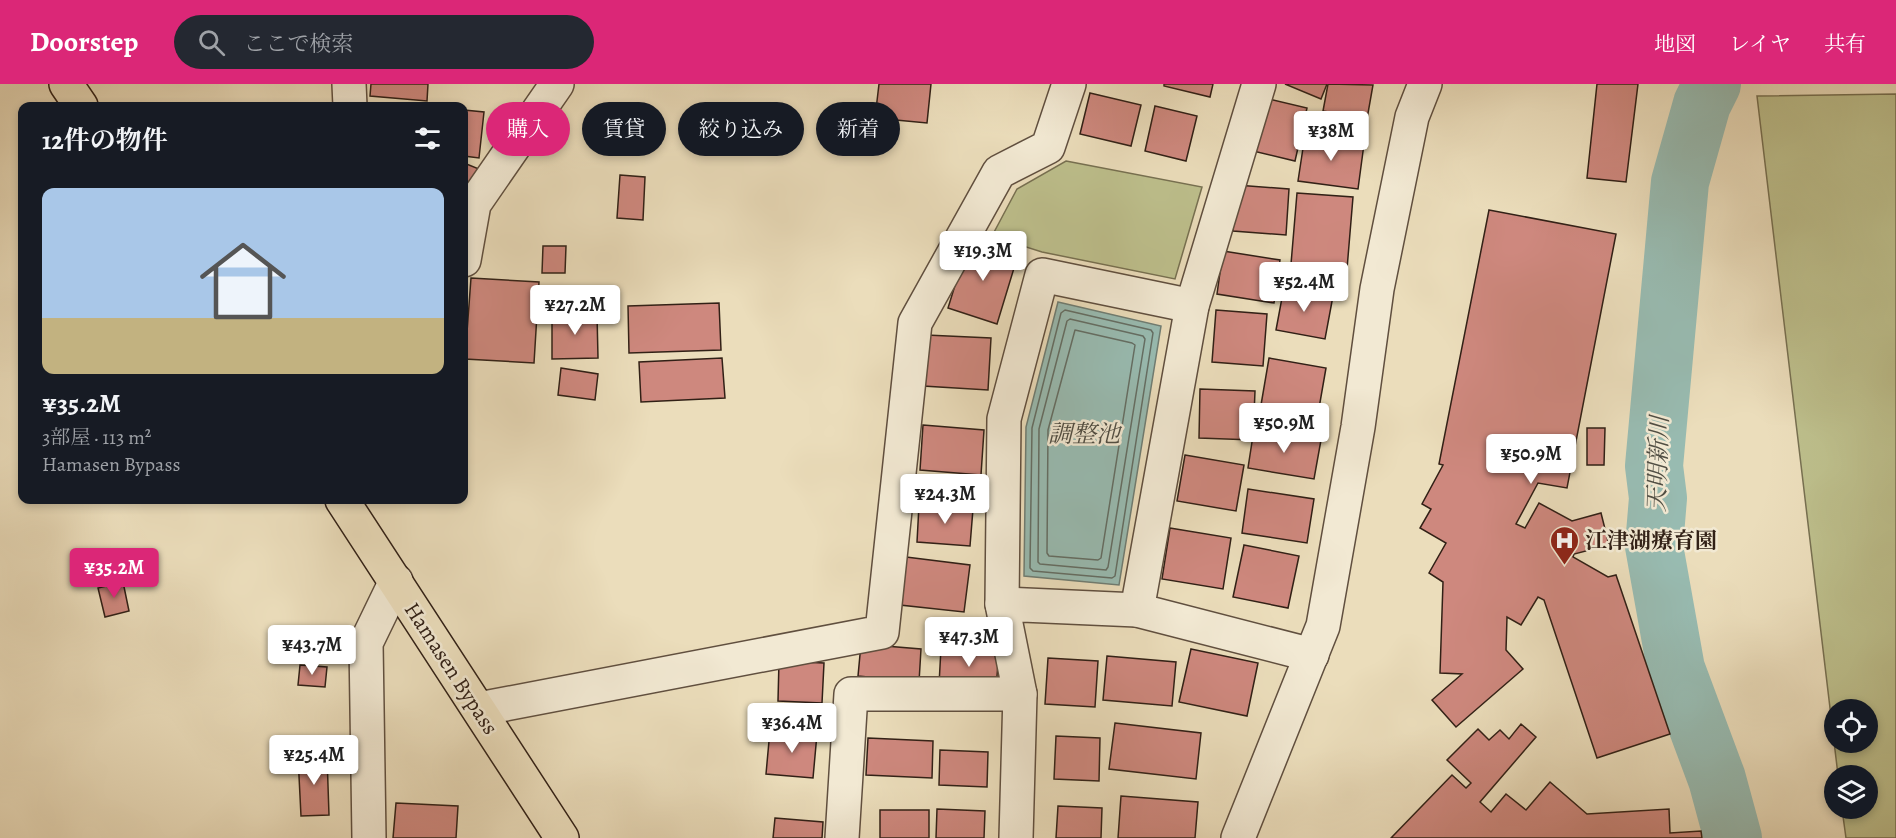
<!DOCTYPE html>
<html lang="ja">
<head>
<meta charset="utf-8">
<style>
	:root { --surface:#171b24; --page:#242831; --text:#f1f3f6; --muted:#9ea1a6; --line:#363941; --accent:#db2777 }
	body { margin:0; font-family:Alegreya,"Noto Serif JP",serif; background:var(--page); color:var(--text); height:100vh; display:flex; flex-direction:column; font-size:22px; white-space:nowrap }
	* { box-sizing:border-box; margin:0 }
	p { font-size:20px; color:var(--muted) }
	.icon { flex:none; width:33px; height:33px; fill:none; stroke:currentColor; stroke-width:2; stroke-linecap:round; stroke-linejoin:round }
	.map { position:relative; flex:1; overflow:hidden }
	.drawer { position:absolute; left:18px; top:18px; width:450px; height:402px; display:flex; flex-direction:column; background:var(--surface); border-radius:12px; box-shadow:0 3px 9px #0003 }
	.drawer>* { flex:none }
	.banner { position:absolute; left:486px; top:18px; width:570px; height:54px; display:flex; gap:12px }
	.tools { position:absolute; left:1824px; top:615px; display:grid; gap:12px }
	.tools a { display:grid; place-items:center; width:54px; height:54px; border-radius:50%; background:var(--surface); box-shadow:0 3px 9px #0003; font-size:30px }
	.price { position:absolute; translate:-50% -51px; padding:0 14px; border-radius:6px; background:#fff; color:#222; font-size:20px; line-height:39px; filter:drop-shadow(0 2px 3px #0008) }
	.price::after { content:''; position:absolute; left:50%; top:36px; width:18px; height:14px; margin-left:-9px; background:inherit; clip-path:polygon(0 0,100% 0,50% 100%) }
	.price.selected { background:var(--accent); color:#fff }
	ul { padding:0; list-style:none }
	li { display:grid; align-content:center; gap:12px; height:318px; padding:0 24px }
	li+li { border-top:2px solid var(--line) }
	li span { display:grid; place-items:center; height:186px; border-radius:12px; color:#555 }
	li>.icon { margin-inline-start:auto }
	span .icon { width:108px; height:108px; fill:#fffc; stroke-width:1 }
	li b { font-size:26px }
	h2 { display:flex; justify-content:space-between; align-items:center; height:72px; padding:0 24px; font-size:26px }
	.pill { padding:0 21px; border-radius:27px; background:var(--surface); box-shadow:0 3px 9px #0003; font-size:21px; line-height:54px }
	.pill.selected { background:var(--accent); color:#fff }
	header { display:flex; align-items:center; gap:36px; box-sizing:border-box; height:84px; padding:0 30px; background:var(--accent); color:#fff }
	header strong { font-size:28px }
	nav { display:flex; gap:33px; margin-inline-start:auto; font-size:21px }
	.search { width:420px; height:54px; background:var(--page); display:flex; align-items:center; gap:15px; box-sizing:border-box; padding:0 21px; border-radius:33px; color:var(--muted); font-size:22px }
	.map>svg:first-child { display:block }
</style>
</head>
<body>
<header>
<strong>Doorstep</strong>
<div class="search"><svg class="icon" aria-label="search" viewBox="0 0 24 24"><circle cx="10" cy="10" r="6"/><path d="M15 15l6 6"/></svg>ここで検索</div>
<nav><a>地図</a><a>レイヤ</a><a>共有</a></nav>
</header>
<div class="map">
<svg width="1896" height="754" viewBox="0 0 1896 754">
	<rect width="100%" height="100%" fill="#ebddbb"/>
	<filter id="stains"><feTurbulence type="fractalNoise" baseFrequency=".00333" numOctaves="4"/><feColorMatrix values="0 0 0 0 .2 0 0 0 0 .09 0 0 0 0 .02 0 0 0 .5 -.17"/></filter>
	<radialGradient id="worn" r=".72"><stop offset=".6" stop-color="#630" stop-opacity="0"/><stop offset="1" stop-color="#630" stop-opacity=".3"/></radialGradient>
	<!-- green -->
	<g fill="#bdbf8c" stroke="#777051" stroke-width="1.5" fill-rule="evenodd">
		<path d="M1896 10V754H1846L1842 725 1868 724V692L1838 691 1757 12ZM1834 626H1868V658H1834Z"/>
		<polygon points="1066,77 1202,103 1175,195 1042,168 992,152 1017,105"/>
	</g>
	<!-- water -->
	<polygon fill="#98bbb1" stroke="#6f7d73" stroke-width="1.5" points="1058,218 1161,242 1119,501 1024,492 1026,343"/>
	<g fill="none" stroke-linecap="round" stroke-linejoin="round">
		<!-- shore -->
		<g stroke="#646e64" stroke-width="1.5">
			<polygon points="1065,226 1151,246 1153,249 1115,492 1112,494 1033,487 1030,484 1032,344 1061,229"/>
			<polygon points="1070,235 1143,252 1145,255 1108,483 1106,486 1040,480 1038,478 1039,345 1067,237"/>
			<polygon points="1075,246 1132,259 1135,261 1101,474 1098,476 1049,472 1047,469 1048,346"/>
		</g>
		<!-- river -->
		<polyline stroke="#98bbb1" stroke-width="58" points="1712,0 1702,20 1680,98 1654,382 1658,414 1654,462 1676,585 1717,695 1733,754"/>
	</g>
	<!-- building -->
	<g fill="#ce887e" stroke="#312016" stroke-width="1.5">
		<polygon points="371,0 428,0 427,17 370,12"/>
		<polygon points="879,0 931,0 927,39 875,34"/>
		<polygon points="1164,0 1213,0 1210,13 1164,2"/>
		<polygon points="1285,0 1327,0 1321,15"/>
		<polygon points="1328,0 1373,1 1367,35 1323,27"/>
		<polygon points="1597,0 1638,0 1626,98 1587,94"/>
		<polygon points="1090,9 1141,21 1131,62 1080,50"/>
		<polygon points="1265,14 1307,24 1295,77 1253,67"/>
		<polygon points="1155,22 1197,32 1186,77 1145,67"/>
		<polygon points="464,26 484,28 479,74 464,72"/>
		<polygon points="1305,51 1364,60 1358,105 1298,97"/>
		<polygon points="464,79 479,85 464,108"/>
		<polygon points="620,91 645,93 643,136 617,134"/>
		<polygon points="1236,101 1289,105 1286,151 1233,147"/>
		<polygon points="1297,109 1353,113 1347,185 1291,180"/>
		<polygon points="1489,126 1616,150 1567,404 1538,399 1516,440 1525,444 1539,419 1572,437 1601,429 1609,461 1574,470 1573,473 1608,493 1616,491 1670,650 1597,674 1544,516 1538,513 1521,541 1507,533 1506,566 1523,585 1456,643 1432,616 1462,590 1440,589 1443,498 1429,489 1446,459 1420,444 1431,425 1422,420 1443,381 1439,380"/>
		<polygon points="969,156 1018,171 997,240 948,224"/>
		<polygon points="543,162 566,162 565,189 542,189"/>
		<polygon points="1223,167 1280,176 1274,219 1217,210"/>
		<polygon points="471,194 539,198 534,279 465,275"/>
		<polygon points="1284,203 1333,212 1325,255 1276,246"/>
		<polygon points="719,219 721,266 629,269 628,222"/>
		<polygon points="1216,226 1267,230 1263,282 1212,278"/>
		<polygon points="552,230 597,230 598,274 552,275"/>
		<polygon points="926,251 991,254 988,306 923,302"/>
		<polygon points="722,274 725,314 641,318 639,278"/>
		<polygon points="1269,274 1326,284 1318,330 1261,321"/>
		<polygon points="561,284 598,290 595,316 558,311"/>
		<polygon points="1200,305 1255,307 1253,356 1199,354"/>
		<polygon points="923,341 984,346 981,391 920,386"/>
		<polygon points="1587,344 1605,344 1604,381 1587,381"/>
		<polygon points="1254,345 1321,356 1314,395 1248,384"/>
		<polygon points="1185,371 1244,381 1236,427 1177,417"/>
		<polygon points="1248,405 1314,415 1307,459 1242,449"/>
		<polygon points="919,421 973,425 970,462 917,458"/>
		<polygon points="1170,444 1231,454 1223,505 1162,495"/>
		<polygon points="1244,461 1299,472 1288,524 1233,513"/>
		<polygon points="906,473 970,481 964,528 900,521"/>
		<polygon points="123,498 129,527 105,533 98,504"/>
		<polygon points="861,560 921,565 919,598 858,592"/>
		<polygon points="941,564 999,568 996,604 939,601"/>
		<polygon points="1191,565 1258,579 1247,632 1179,618"/>
		<polygon points="1107,572 1176,578 1172,622 1103,616"/>
		<polygon points="1048,574 1098,577 1095,623 1045,620"/>
		<polygon points="779,577 824,579 822,619 778,617"/>
		<polygon points="300,581 327,583 325,603 298,601"/>
		<polygon points="1115,639 1201,649 1196,695 1109,685"/>
		<polygon points="1521,640 1536,653 1480,718 1491,728 1506,710 1526,726 1550,698 1587,730 1669,725 1670,749 1701,747 1702,754 1391,754 1452,691 1466,704 1471,699 1447,676 1478,645 1489,656 1500,646 1509,655"/>
		<polygon points="770,646 817,650 813,694 766,690"/>
		<polygon points="1056,652 1100,654 1099,697 1054,695"/>
		<polygon points="868,654 933,657 932,694 866,691"/>
		<polygon points="940,666 988,668 987,703 939,701"/>
		<polygon points="298,672 327,672 329,731 301,732"/>
		<polygon points="1121,712 1198,718 1195,754 1118,754"/>
		<polygon points="396,719 458,722 456,754 393,754"/>
		<polygon points="1058,722 1102,724 1101,754 1056,754"/>
		<polygon points="937,725 985,727 984,754 936,754"/>
		<rect x="880" y="726" width="49" height="28"/>
		<polygon points="775,734 823,738 822,754 773,754"/>
	</g>
	<g fill="none" stroke-linecap="round" stroke-linejoin="round">
		<defs>
			<g id="minor">
				<polyline points="349,0 350,22"/>
				<polyline points="1259,0 1192,222 1137,526 1312,571"/>
				<polyline points="464,176 474,120 557,0"/>
				<polyline points="1002,520 1004,335 1042,191 1192,222"/>
				<polyline points="1020,610 1002,520 1137,526"/>
				<polyline points="479,625 882,548 915,239 999,88 1048,63 1069,0"/>
				<polyline points="369,754 366,559 396,497"/>
				<polyline points="842,754 851,610 1020,610 1016,754"/>
				<polyline points="1238,754 1323,542 1358,343 1377,205 1412,33 1425,0"/>
			</g>
			<g id="highway">
				<polyline points="66,0 81,22"/>
				<polyline points="342,416 562,754"/>
			</g>
		</defs>
		<!-- minor casing -->
		<use href="#minor" stroke="#604f3f" stroke-width="36"/>
		<!-- highway casing -->
		<use href="#highway" stroke="#312016" stroke-width="36"/>
		<!-- minor -->
		<use href="#minor" stroke="#f2e9d3" stroke-width="33"/>
		<!-- highway -->
		<use href="#highway" stroke="#ebddbb" stroke-width="33"/>
	</g>
	<!-- icons -->
	<defs>
		<symbol id="hospital-pin" viewBox="-11 -11 22 30"><path d="M0 17L-7.5 6A9.5 9.5 0 1 1 7.5 6Z" fill="#8f2418" stroke="#f2e9d3"/><path d="M-5-5h3v3.5h4V-5h3V5h-3V1.5h-4V5h-3Z" fill="#fff"/></symbol>
	</defs>
	<g fill-rule="evenodd">
		<use href="#hospital-pin" x="1548" y="440" width="33" height="45"/>
	</g>
	<g text-anchor="middle" stroke-width="5" stroke-linejoin="round" paint-order="stroke">
		<!-- poi labels -->
		<g font-size="22" font-weight="bold" fill="#312016" stroke="#f2e9d3" text-anchor="start">
			<text x="1585" y="464">江津湖療育園</text>
		</g>
		<!-- street labels -->
		<g font-size="22" fill="#312016" stroke="#f2e9d3">
			<text transform="translate(452 584) rotate(57)" y="8">Hamasen Bypass</text>
		</g>
		<!-- water labels -->
		<g font-size="24" font-style="italic" fill="#504e44" stroke="#f2e9d3">
			<text x="1084" y="358">調整池</text>
			<text transform="translate(1658 380) rotate(-88)" y="8">天明新川</text>
		</g>
	</g>
	<rect width="100%" height="100%" filter="url(#stains)"/>
	<rect width="100%" height="100%" fill="url(#worn)"/>
</svg>
<div class="tools">
<a><svg class="icon" aria-label="locate" viewBox="0 0 24 24"><circle cx="12" cy="12" r="6"/><path d="M12 2v4M12 18v4M2 12h4M18 12h4"/></svg></a>
<a><svg class="icon" aria-label="layers" viewBox="0 0 24 24"><path d="M12 4l9 5-9 5-9-5zM3 14l9 5 9-5"/></svg></a>
</div>
<b class="price" style="left:1331px;top:78px">¥38M</b>
<b class="price" style="left:983px;top:198px">¥19.3M</b>
<b class="price" style="left:1304px;top:229px">¥52.4M</b>
<b class="price" style="left:575px;top:252px">¥27.2M</b>
<b class="price" style="left:1284px;top:370px">¥50.9M</b>
<b class="price" style="left:1531px;top:401px">¥50.9M</b>
<b class="price" style="left:945px;top:441px">¥24.3M</b>
<b class="price selected" style="left:114px;top:515px">¥35.2M</b>
<b class="price" style="left:969px;top:584px">¥47.3M</b>
<b class="price" style="left:312px;top:592px">¥43.7M</b>
<b class="price" style="left:792px;top:670px">¥36.4M</b>
<b class="price" style="left:314px;top:702px">¥25.4M</b>
<div class="banner">
<a class="pill selected">購入</a>
<a class="pill">賃貸</a>
<a class="pill">絞り込み</a>
<a class="pill">新着</a>
</div>
<section class="drawer">
<h2>12件の物件<svg class="icon" aria-label="filters" viewBox="0 0 24 24"><path d="M4 7h16M4 17h16"/><circle cx="9" cy="7" r="2"/><circle cx="15" cy="17" r="2"/></svg></h2>
<ul>
<li><span style="background:linear-gradient(#a9c7e8 70%,#c2b280 0)"><svg class="icon" aria-label="home" viewBox="0 0 24 24"><path d="M3 11l9-7 9 7M6 9v11h12V9"/></svg></span><div><b>¥35.2M</b><p>3部屋 · 113 m²</p><p>Hamasen Bypass</p></div></li>
</ul>
</section>
</div>
</body>
</html>
